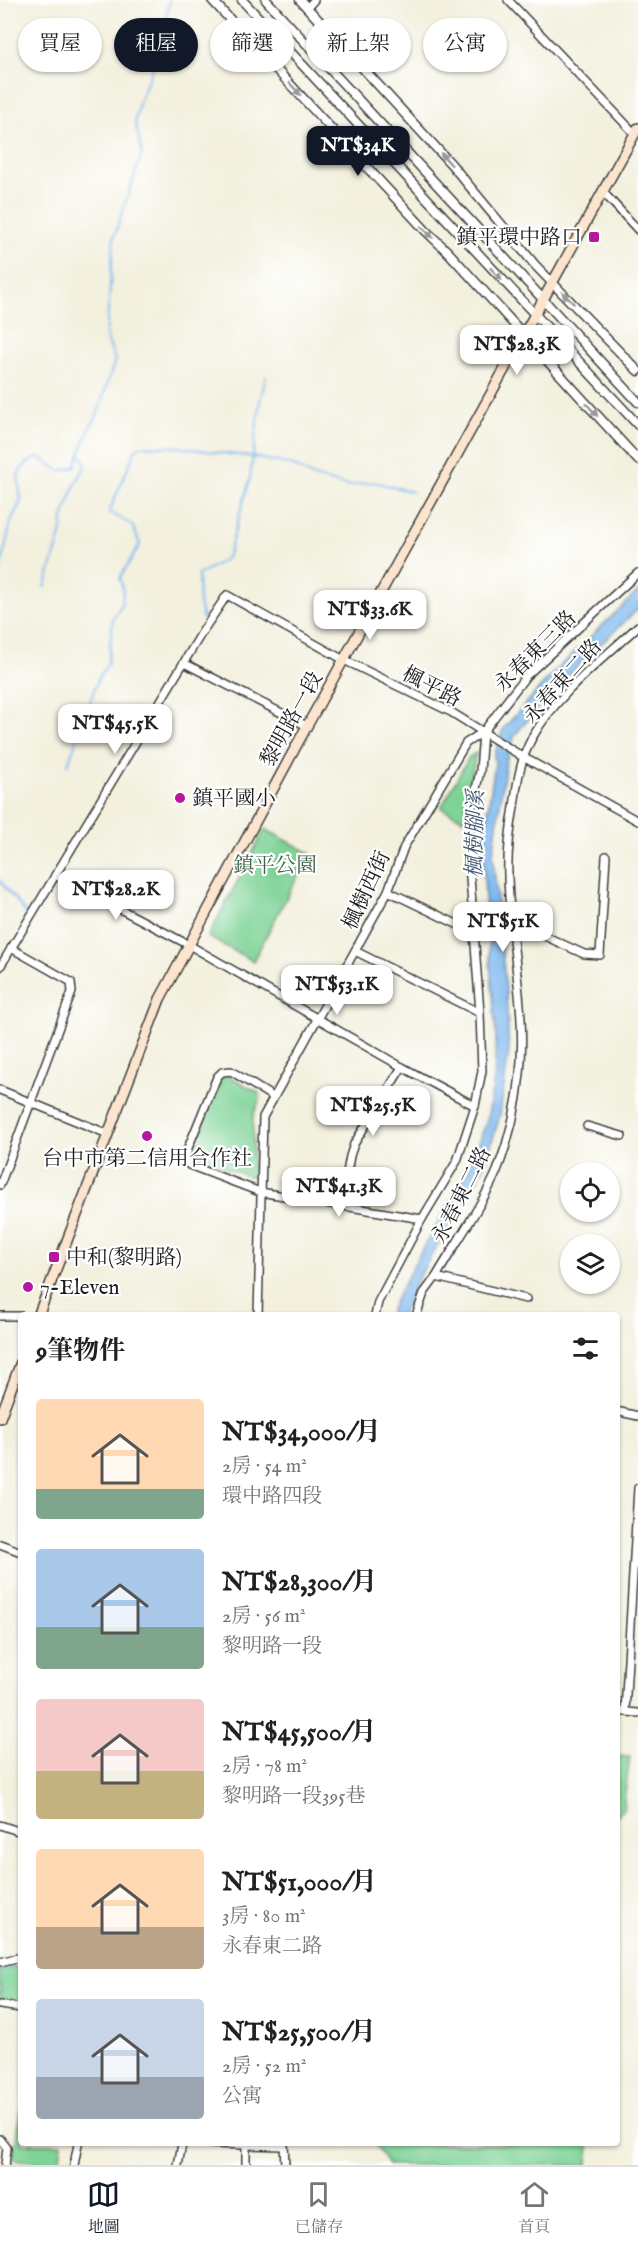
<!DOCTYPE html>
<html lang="zh-TW">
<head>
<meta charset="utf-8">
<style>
	:root { --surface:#fff; --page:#f6f6f6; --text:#202124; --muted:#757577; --line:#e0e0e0; --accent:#111827 }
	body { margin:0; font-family:"IM FELL English","Noto Serif TC",serif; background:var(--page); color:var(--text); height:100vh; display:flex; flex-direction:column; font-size:22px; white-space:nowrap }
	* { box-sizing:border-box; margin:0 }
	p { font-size:20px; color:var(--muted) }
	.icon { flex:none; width:33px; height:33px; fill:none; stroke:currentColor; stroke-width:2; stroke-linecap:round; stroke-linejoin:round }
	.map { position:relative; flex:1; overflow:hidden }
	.drawer { position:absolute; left:18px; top:1312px; width:602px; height:834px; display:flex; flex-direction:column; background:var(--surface); border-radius:6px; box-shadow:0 2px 4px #0004 }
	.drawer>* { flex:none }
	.guide { position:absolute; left:18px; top:18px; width:603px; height:54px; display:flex; gap:12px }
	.controls { position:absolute; left:560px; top:1162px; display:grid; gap:12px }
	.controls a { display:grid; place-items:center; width:60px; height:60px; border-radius:50%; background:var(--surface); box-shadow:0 2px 4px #0004; font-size:30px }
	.price { position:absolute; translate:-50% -51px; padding:0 14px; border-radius:12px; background:#fff; color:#222; font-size:20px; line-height:39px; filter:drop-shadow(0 2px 3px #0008) }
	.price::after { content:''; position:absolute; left:50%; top:36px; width:18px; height:14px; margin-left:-9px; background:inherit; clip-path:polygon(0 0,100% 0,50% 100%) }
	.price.active { background:var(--accent); color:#fff }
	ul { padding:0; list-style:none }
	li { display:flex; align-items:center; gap:18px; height:150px; padding:0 18px }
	li span { display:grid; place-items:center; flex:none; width:168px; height:120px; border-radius:6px; color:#555 }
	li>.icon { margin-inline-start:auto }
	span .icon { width:72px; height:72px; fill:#fffc; stroke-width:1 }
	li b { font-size:26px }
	h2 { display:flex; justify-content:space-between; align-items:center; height:72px; padding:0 18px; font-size:26px }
	.tag { padding:0 21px; border-radius:27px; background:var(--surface); box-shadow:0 2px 4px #0004; font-size:21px; line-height:54px }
	.tag.active { background:var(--accent); color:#fff }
	.menu { display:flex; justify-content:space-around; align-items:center; height:84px; border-top:2px solid var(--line); background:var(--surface); font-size:16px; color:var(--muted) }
	.menu a { display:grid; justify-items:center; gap:3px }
	.menu .active { color:var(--accent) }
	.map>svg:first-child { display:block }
</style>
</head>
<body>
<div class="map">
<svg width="638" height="2165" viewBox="0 0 638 2165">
	<rect width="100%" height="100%" fill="#fff"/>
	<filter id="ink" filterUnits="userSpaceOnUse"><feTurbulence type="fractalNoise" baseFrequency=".0167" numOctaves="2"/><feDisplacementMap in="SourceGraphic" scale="12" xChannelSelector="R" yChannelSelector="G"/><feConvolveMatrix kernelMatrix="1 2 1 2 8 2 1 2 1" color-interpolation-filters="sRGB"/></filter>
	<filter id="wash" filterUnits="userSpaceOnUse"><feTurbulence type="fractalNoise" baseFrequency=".008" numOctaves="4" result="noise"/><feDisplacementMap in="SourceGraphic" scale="24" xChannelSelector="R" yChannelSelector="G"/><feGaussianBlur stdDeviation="1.35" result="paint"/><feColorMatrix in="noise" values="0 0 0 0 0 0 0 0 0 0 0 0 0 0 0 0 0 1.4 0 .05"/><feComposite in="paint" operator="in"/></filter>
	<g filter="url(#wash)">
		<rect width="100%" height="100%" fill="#f3f0de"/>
		<!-- green -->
		<g fill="#7ed396" stroke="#4d7859" stroke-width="1.5">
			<polygon points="476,753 467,795 465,820 441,808 469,757"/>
			<polygon points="265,829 310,853 253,961 208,937"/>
			<polygon points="227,1075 259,1093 260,1099 253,1116 253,1174 250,1177 196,1157 193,1150 220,1080"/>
			<polygon points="617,1756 630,1757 623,1810 617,1816"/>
			<polygon points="21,1966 21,2003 0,2000 0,1971"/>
			<polygon points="20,2110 21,2144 62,2144 59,2165 13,2159"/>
			<polygon points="375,2144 589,2144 588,2165 388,2165"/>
		</g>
		<!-- water -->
		<polygon fill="#7db8ef" stroke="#4c6a86" stroke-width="1.5" points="638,591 638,609 555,688 537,709 515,735 506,761 493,855 506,991 509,1050 500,1115 486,1162 478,1178 418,1278 402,1315 389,1316 393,1304 421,1251 467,1173 487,1120 494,1079 496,1036 485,900 483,843 495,763 494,756 503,729 553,673"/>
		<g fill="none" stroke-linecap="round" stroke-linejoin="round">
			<!-- stream -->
			<g stroke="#7db8ef" stroke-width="2">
				<polyline points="0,571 11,521 21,501 18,474 27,463 39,457 60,471 75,467 90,427 96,418 115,360 106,336 114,237 142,153 135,122 139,103 154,65 170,0"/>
				<polyline points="45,588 62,531 63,518 74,487 86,465 80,453"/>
				<polyline points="203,619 199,604 198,575 227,558 250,479 260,401 266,377"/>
				<polyline points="68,764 98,679 108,663 113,618 122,604 123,591 120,578 140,544 132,525 109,512 136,449 141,446 176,447 253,457 292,465 314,477 348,486 374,482 413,492"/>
				<polyline points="0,881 26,913"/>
				<polyline points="0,1970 21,1965"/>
			</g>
		</g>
	</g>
	<g filter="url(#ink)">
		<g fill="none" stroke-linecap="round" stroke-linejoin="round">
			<defs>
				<g id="minor">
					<polyline points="508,0 635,134"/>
					<polyline points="307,8 314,0"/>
					<polyline points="603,192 638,230"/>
					<polyline points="184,663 307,726"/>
					<polyline points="55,875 189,945 402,1067 475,1106"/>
					<polyline points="388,891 473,932"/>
					<polyline points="512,921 584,954 600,955 606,856"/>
					<polyline points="355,951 480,1013"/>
					<polyline points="0,967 204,629 227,595 344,660 451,712 523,757 638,821"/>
					<polyline points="0,1090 108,1134"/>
					<polyline points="273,1097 231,1071 222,1072 217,1077 188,1148 186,1159 189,1165 260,1192 422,1219"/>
					<polyline points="587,1126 622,1136"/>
					<polyline points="0,1185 72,992 71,982 11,948"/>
					<polyline points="341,1206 350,1156 354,1144 402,1067"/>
					<polyline points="436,1277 526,1299"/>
					<polyline points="0,1316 21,1316"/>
					<polyline points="258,1316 263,1117 388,891 404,847 466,743 483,732"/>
					<polyline points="375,1316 378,1302 422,1219 457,1161 475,1106 482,1071 480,1013 469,864 471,812 480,771 483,732 526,676 638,573"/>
					<path d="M416 1316 424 1293 436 1277C455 1244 482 1206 497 1171 509 1140 517 1107 520 1074 527 1007 509 941 508 875 507 852 510 830 514 807 517 783 520 760 532 738 556 695 603 659 638 626"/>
					<polyline points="616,1411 638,1416"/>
					<polyline points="0,1544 21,1552"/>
					<polyline points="616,1711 638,1713"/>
					<polyline points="625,1712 638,1488"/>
					<polyline points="0,1825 21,1832"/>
					<polyline points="0,1962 21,1957"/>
					<polyline points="0,2005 21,2008"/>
					<polyline points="0,2139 7,2148 5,2165"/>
					<polyline points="212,2144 283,2146"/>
					<polyline points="246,2144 246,2165"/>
					<polyline points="284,2144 285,2165"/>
					<polyline points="74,2165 78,2144"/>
					<polyline points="178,2165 182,2144"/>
				</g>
				<g id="tertiary">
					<polyline points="212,0 426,231 448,252 638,460"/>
					<polyline points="242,0 638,425"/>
					<polyline points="266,0 638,402"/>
					<polyline points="300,0 451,164 535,265 638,371"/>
				</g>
				<g id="secondary">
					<polyline points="38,1316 160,999 307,726 638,128"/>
					<polyline points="0,1418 21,1362"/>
				</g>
			</defs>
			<!-- minor casing -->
			<use href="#minor" stroke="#3c3c39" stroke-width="10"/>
			<!-- tertiary casing -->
			<use href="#tertiary" stroke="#3c3c39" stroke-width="11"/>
			<!-- secondary casing -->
			<use href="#secondary" stroke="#3c3c39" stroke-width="12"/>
			<!-- minor -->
			<use href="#minor" stroke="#fff" stroke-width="7"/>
			<!-- tertiary -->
			<use href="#tertiary" stroke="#fff" stroke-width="8"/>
			<!-- secondary -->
			<use href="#secondary" stroke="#fce5cf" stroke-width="9"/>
		</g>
		<!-- one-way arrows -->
		<defs><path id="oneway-solid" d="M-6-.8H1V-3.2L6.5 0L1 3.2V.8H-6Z" transform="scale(1.5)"/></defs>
		<g fill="#999">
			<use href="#oneway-solid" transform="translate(295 89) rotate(47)"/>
			<use href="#oneway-solid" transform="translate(446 159) rotate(-132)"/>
			<use href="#oneway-solid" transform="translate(427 232) rotate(45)"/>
			<use href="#oneway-solid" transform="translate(496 274) rotate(47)"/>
			<use href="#oneway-solid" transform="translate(568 298) rotate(-135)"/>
			<use href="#oneway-solid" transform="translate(592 410) rotate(48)"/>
		</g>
	</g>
	<!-- markers -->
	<g fill="#b5179e" stroke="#fff" stroke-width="2">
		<rect x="588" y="231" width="12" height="12" rx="3"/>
		<circle cx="180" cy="798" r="6"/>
		<circle cx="147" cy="1136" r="6"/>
		<rect x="48" y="1251" width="12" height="12" rx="3"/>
		<circle cx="28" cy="1287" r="6"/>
	</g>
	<g text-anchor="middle" stroke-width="4.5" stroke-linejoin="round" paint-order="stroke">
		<!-- poi labels -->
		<g font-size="21" fill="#1c1c1c" stroke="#fff" text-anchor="start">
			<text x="582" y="244" text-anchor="end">鎮平環中路口</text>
			<text x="192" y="805">鎮平國小</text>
			<text x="147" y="1165" text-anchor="middle">台中市第二信用合作社</text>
			<text x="66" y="1264">中和(黎明路)</text>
			<text x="40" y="1294">7-Eleven</text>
		</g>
		<!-- street labels -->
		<g font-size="21" fill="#1c1c1c" stroke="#fff">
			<text transform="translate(535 651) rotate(-45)" y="7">永春東三路</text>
			<text transform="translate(562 681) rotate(-48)" y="7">永春東二路</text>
			<text transform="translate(432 686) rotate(27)" y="7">楓平路</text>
			<text transform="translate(291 719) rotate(-61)" y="7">黎明路一段</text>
			<text transform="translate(366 890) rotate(-65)" y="7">楓樹西街</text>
			<text transform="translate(461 1195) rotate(-63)" y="7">永春東二路</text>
		</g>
		<!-- park labels -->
		<g font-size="21" fill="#43654d" stroke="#fff">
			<text x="275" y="872">鎮平公園</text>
		</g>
		<!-- water labels -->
		<g font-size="22" font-style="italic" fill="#435a70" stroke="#fff">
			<text transform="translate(474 834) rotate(-89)" y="8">楓樹腳溪</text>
		</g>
	</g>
</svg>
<div class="controls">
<a><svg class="icon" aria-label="locate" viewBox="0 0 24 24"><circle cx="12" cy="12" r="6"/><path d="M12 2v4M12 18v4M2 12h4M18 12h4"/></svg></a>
<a><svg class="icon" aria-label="layers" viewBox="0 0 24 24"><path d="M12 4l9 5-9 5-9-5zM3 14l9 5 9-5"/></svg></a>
</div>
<b class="price active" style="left:358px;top:177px">NT$34K</b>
<b class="price" style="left:517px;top:376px">NT$28.3K</b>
<b class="price" style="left:370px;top:641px">NT$33.6K</b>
<b class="price" style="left:115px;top:755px">NT$45.5K</b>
<b class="price" style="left:116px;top:921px">NT$28.2K</b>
<b class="price" style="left:503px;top:953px">NT$51K</b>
<b class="price" style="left:337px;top:1016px">NT$53.1K</b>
<b class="price" style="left:373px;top:1137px">NT$25.5K</b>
<b class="price" style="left:339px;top:1218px">NT$41.3K</b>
<div class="guide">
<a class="tag">買屋</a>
<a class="tag active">租屋</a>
<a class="tag">篩選</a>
<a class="tag">新上架</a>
<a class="tag">公寓</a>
</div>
<section class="drawer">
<h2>9筆物件<svg class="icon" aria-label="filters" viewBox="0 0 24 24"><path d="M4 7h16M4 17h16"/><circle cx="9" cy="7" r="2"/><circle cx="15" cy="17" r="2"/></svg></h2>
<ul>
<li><span style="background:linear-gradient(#ffd9b3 75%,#7fa58c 0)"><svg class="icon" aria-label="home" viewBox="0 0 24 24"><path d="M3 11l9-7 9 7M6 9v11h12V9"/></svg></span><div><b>NT$34,000/月</b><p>2房 · 54 m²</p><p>環中路四段</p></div></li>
<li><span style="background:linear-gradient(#a9c7e8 65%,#7fa58c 0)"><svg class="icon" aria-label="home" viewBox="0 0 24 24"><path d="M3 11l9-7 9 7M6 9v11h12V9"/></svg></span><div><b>NT$28,300/月</b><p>2房 · 56 m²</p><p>黎明路一段</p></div></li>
<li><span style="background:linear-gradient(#f6c9c9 60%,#c2b280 0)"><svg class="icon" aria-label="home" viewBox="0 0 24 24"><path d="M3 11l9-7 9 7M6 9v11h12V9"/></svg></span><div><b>NT$45,500/月</b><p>2房 · 78 m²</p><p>黎明路一段395巷</p></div></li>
<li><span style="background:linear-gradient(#ffd9b3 65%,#b9a48a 0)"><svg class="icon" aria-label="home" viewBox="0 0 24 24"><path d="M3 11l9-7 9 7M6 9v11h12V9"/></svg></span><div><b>NT$51,000/月</b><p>3房 · 80 m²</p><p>永春東二路</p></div></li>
<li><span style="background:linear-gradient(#c9d6e8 65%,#9aa5b1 0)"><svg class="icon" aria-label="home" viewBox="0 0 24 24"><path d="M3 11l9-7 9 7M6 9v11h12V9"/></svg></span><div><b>NT$25,500/月</b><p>2房 · 52 m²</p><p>公寓</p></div></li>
</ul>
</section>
</div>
<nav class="menu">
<a class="active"><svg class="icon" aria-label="map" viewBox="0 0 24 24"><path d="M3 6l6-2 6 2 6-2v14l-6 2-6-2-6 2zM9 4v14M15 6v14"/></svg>地圖</a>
<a><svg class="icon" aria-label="saved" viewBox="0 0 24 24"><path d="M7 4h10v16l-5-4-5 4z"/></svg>已儲存</a>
<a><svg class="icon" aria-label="home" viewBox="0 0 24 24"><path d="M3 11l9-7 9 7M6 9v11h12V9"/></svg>首頁</a>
</nav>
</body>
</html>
